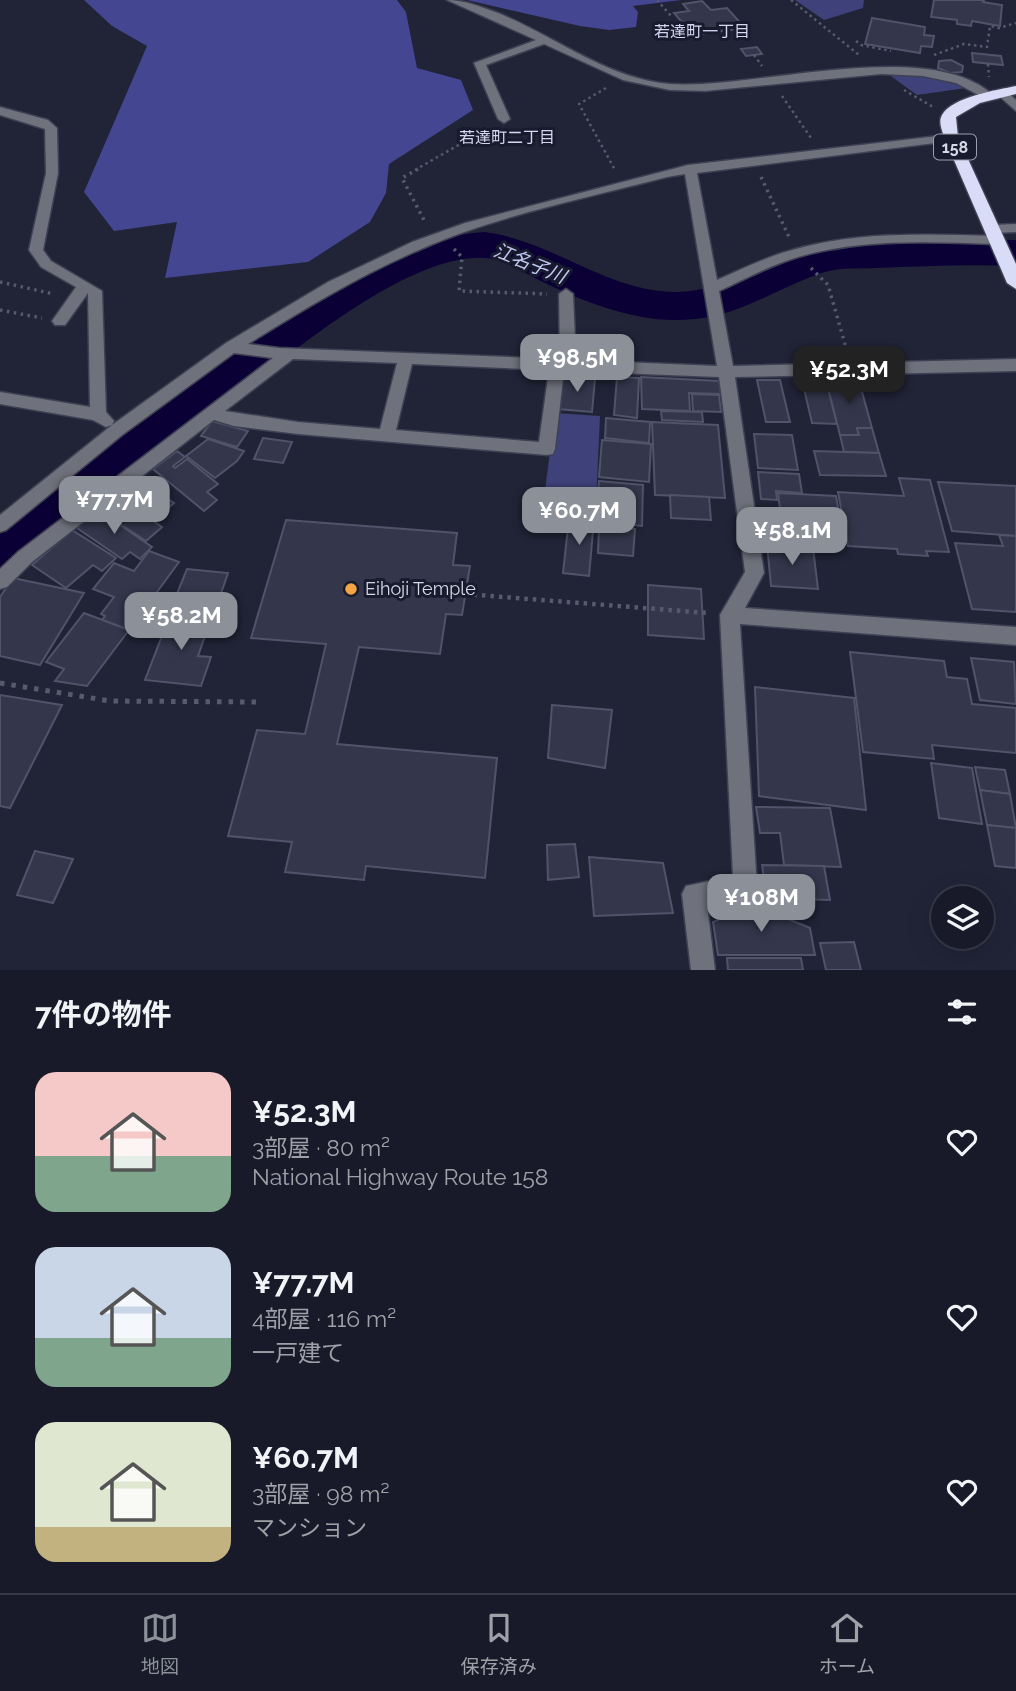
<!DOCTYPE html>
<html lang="ja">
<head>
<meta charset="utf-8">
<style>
	:root { --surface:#191a29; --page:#262735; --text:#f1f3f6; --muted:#9fa1a8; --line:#373846; --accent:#8c9099 }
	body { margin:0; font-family:Raleway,"Noto Sans JP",sans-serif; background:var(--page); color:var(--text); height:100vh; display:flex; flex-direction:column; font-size:26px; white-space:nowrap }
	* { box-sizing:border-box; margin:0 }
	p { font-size:23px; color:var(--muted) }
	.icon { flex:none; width:38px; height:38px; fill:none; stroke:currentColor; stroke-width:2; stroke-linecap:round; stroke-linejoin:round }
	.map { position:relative; height:970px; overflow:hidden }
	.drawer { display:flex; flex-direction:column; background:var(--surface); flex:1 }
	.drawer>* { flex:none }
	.controls { position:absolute; left:931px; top:886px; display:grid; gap:14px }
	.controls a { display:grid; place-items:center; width:63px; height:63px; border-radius:50%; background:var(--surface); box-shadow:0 7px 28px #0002,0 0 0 2px var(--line); font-size:35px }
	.price { position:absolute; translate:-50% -60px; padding:0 16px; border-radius:14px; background:var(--accent); color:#fff; font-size:23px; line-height:46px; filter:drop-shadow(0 2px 4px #0008) }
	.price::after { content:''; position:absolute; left:50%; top:42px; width:21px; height:16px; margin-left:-10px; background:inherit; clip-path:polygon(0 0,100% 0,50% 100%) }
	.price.active { background:#222; color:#fff }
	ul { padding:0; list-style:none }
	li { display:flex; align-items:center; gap:21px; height:175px; padding:0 35px }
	li span { display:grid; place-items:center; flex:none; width:196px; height:140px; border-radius:21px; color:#555 }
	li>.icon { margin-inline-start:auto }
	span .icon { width:84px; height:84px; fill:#fffc; stroke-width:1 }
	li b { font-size:30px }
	h2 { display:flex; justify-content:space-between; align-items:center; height:84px; padding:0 35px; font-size:30px }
	.menu { display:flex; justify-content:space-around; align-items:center; height:98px; border-top:2px solid var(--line); background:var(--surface); font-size:19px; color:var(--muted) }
	.menu a { display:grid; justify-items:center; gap:4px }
	.menu .active { color:var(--accent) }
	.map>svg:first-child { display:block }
</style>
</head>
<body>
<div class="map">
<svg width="1016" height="970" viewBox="0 0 1016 970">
	<rect width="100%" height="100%" fill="#212337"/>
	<!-- green -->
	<g fill="#3f427a">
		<polygon points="795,0 864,0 863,8 824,20"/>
		<polygon points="888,74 911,74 963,85 966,88 917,95"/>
		<polygon points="555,413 600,416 596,503 544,498"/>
	</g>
	<!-- forest -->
	<g fill="#444692">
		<polygon points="84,0 397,0 406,12 417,68 461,80 473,110 389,164 386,193 370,222 308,262 165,278 177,222 114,231 84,192 147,46 112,26"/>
		<polygon points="467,0 681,0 633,6 638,12 636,27 609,30 580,26"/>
	</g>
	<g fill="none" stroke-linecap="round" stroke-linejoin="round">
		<!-- river -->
		<path fill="#0a0035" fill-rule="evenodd" d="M484 232C552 240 606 292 677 292 731 291 777 255 829 245 846 242 865 243 882 242 927 239 971 239 1016 240V266C969 264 923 266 876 268 859 269 841 267 825 272 780 286 742 315 694 319 642 325 589 304 543 282 526 274 505 259 486 258 405 252 280 363 217 411 150 462 84 514 19 568L0 574V522C62 475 126 429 189 383 278 318 370 242 484 232Z"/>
	</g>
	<!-- building -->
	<g fill="#34374c" stroke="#505369" stroke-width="2">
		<polygon points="934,0 984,0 983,2 1002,5 1000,26 972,21 971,26 957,24 957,20 931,17"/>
		<polygon points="702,1 711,10 727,8 745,28 693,35 674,13 689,11 683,4"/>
		<polygon points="872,18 925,27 924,35 934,36 932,47 921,46 920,53 865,44"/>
		<polygon points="757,47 762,54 746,56 741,49"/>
		<polygon points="972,53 1001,56 1003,65 973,62"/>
		<polygon points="951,60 963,66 962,72 950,73 938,68 939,61"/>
		<polygon points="563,376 595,379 592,412 558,409"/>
		<polygon points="617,377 639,378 637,418 614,415"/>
		<polygon points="641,377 719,381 721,394 689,393 690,411 642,409"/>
		<polygon points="757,380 780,380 790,422 766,422"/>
		<polygon points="802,380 826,380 837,424 812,423"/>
		<polygon points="826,380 859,381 872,428 857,428 859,435 840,435"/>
		<polygon points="692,394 719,395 721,412 693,411"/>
		<polygon points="661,411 702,412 703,422 662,420"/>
		<polygon points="606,418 650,422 649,443 605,438"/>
		<polygon points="212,421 248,431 237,447 201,436"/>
		<polygon points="652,422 718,425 725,498 655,495"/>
		<polygon points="857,428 872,428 879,453 844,452 840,435 859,435"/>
		<polygon points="754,434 792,435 798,470 758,468"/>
		<polygon points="263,438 292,442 283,463 254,459"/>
		<polygon points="208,439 244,451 237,461 215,478 186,456"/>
		<polygon points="602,440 651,444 649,482 599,477"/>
		<polygon points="177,451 185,457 173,466 175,468 187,459 218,484 207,492 217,500 204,511 153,469"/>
		<polygon points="814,451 879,453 886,476 820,475"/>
		<polygon points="758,472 799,474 802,493 776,491 777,500 761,499"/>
		<polygon points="899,478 930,480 949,552 926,551 928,556 898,554 897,549 848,546 838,492 904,496"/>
		<polygon points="137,479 174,503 154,520 118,495"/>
		<polygon points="599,481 643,485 642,526 596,521"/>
		<polygon points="938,482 1016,486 1016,536 952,531"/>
		<polygon points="778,493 836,496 844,542 766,538 762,508 780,509"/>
		<polygon points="670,495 709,497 711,520 671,518"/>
		<polygon points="115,496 162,527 146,541 99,510"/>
		<polygon points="98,510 152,547 140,559 130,552 122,559 77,528"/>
		<polygon points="569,518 594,520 589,576 563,573"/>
		<polygon points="286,520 457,533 453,565 470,566 462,615 446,614 440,654 359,647 337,744 497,758 485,878 366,866 364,880 285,872 292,842 228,836 257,730 305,734 326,644 251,638"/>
		<polygon points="599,526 635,529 633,556 598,553"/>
		<polygon points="72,530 116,558 102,571 93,565 66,588 32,565"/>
		<polygon points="999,535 1016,536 1016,612 972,609 955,543 1003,546"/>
		<polygon points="767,544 813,548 818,589 771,586"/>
		<polygon points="149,551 179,562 129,630 102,620 105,616 101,614 114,597 93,589 114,563 134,571"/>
		<polygon points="187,569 228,573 217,605 174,601"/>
		<polygon points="13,578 84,593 40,665 0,656 0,597"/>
		<polygon points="648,585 701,589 704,639 648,635"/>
		<polygon points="84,613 129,630 87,686 55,681 64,669 46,662"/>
		<polygon points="170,615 211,619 198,656 211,657 201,686 145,680"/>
		<polygon points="850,652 944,661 947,677 967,679 972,704 1016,708 1016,753 932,745 934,759 863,752"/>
		<polygon points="971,658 1014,662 1016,704 980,700"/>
		<polygon points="755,687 854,698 866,810 759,796"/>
		<polygon points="0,695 62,705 10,808 0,806"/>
		<polygon points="552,705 612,710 605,768 548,758"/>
		<polygon points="931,763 972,768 982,824 939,818"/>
		<polygon points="975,767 1005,770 1010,794 980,790"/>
		<polygon points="980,790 1010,794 1016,828 987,825"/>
		<polygon points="756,807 830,808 841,867 784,865 780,833 760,833"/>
		<polygon points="987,825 1016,828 1016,868 995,866"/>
		<polygon points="575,844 579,877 548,880 547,845"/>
		<polygon points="35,851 73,859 53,903 17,895"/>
		<polygon points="589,857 663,863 673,913 594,916"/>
		<polygon points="762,865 824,866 830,900 767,898"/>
		<polygon points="752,904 810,928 815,955 718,955 713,922"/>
		<polygon points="854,942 861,970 826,970 820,943"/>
		<polygon points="727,958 801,958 803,970 728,970"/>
	</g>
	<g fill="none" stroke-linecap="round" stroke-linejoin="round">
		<defs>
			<g id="minor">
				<path d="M447 0C465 0 481 7 498 13 555 36 607 79 670 84 753 90 930 35 994 96L984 98 956 83 923 76 881 74 705 91 670 90 623 80 544 44 486 65 510 119 504 123 498 119 474 63 536 40Z"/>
				<polygon points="998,91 1006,91 1016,100 1016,111 998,95"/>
				<path d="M0 107 48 120 57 128 58 173 43 250 51 261 102 291 106 412 114 421 112 425 226 343 328 282 412 242 465 223 688 165 955 134V140L951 141 697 173 717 280C742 269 766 257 792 250 858 231 928 234 996 236L1003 240 996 244C931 242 862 238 798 257 771 265 745 279 719 291L733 366 1016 359V371L735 377 764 573 745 608 1016 627V645L740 624 757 886 753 894 707 904 715 970H691L682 894 686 886 733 876 720 615 745 572 719 377 564 371 555 449 553 454 547 455 298 434 234 426 214 420 32 562 7 587 0 589V569L18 552 273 358 234 353 122 435 6 530 0 532V515L112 425 106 427 93 420 0 404V392L90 407 88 293 65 325H55L52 321 76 287 41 267 29 250 46 173 45 129 0 115ZM685 174 717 366 576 360 573 294 566 289 559 294 560 359 279 348 248 344C304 309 360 275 421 249 496 216 587 198 667 177ZM293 359 397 363 380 429 298 422 225 411ZM412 364 549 370 539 442 396 430Z"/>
				<polygon points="1016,224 1016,232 991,233 984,229 991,225"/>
			</g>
			<path id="highway" d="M1016 86V94L980 103 956 117 958 137 1016 264V289L1007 283 944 137C942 130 938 122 942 115 952 97 997 90 1016 86Z"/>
		</defs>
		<!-- minor casing -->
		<use href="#minor" stroke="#3e4053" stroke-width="3"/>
		<!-- highway casing -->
		<use href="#highway" stroke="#3e4053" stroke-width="3"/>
		<!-- path-far3 -->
		<g stroke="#57596c" stroke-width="2.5" stroke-dasharray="2.5 3.5" stroke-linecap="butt">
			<polyline points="657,0 671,16"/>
			<polyline points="791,0 859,55"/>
			<polyline points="856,41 861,45 891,51"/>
			<polyline points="754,55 762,66"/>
			<polyline points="934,55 964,44 987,47 990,26 999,28 1016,23"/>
			<polyline points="988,64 989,77"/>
			<polyline points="606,88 579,104 615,170"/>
			<polyline points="904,90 933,107"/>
			<polyline points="782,96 811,138"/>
			<polyline points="415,170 488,128"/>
		</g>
		<!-- path-far2 -->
		<g stroke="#57596c" stroke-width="3.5" stroke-dasharray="2.5 4.5" stroke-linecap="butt">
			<polyline points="418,169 402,178 425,222"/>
			<polyline points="761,177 790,239"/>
			<polyline points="454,249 462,257 459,291 547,294"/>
			<polyline points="811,268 828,285 847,351"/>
			<polyline points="0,282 54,294"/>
			<polyline points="0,310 42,318"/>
		</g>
		<!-- path-far1 -->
		<polyline stroke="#57596c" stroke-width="4.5" stroke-dasharray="3.5 5" stroke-linecap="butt" points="465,594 708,613"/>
		<!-- path -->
		<polyline stroke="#57596c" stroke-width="5" stroke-dasharray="4.5 7" stroke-linecap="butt" points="0,683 110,701 256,702"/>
		<!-- minor -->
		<use href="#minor" fill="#6f717c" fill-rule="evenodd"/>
		<!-- highway -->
		<use href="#highway" fill="#d8dcf7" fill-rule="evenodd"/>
	</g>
	<!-- markers -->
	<circle fill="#f2a542" stroke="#181a2d" stroke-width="2.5" cx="351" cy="589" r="7"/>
	<g text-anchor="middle" stroke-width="6" stroke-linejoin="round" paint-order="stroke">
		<!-- far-neighbourhood labels -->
		<g font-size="16" fill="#d3d6f1" stroke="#181a2d">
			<text x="702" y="37">若達町一丁目</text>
			<text x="507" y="143">若達町二丁目</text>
		</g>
		<!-- shield labels -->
		<rect fill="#181a2d" stroke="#9c9eae" stroke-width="2" x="934" y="134.5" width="42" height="25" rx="5"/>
		<g font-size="16" font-weight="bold" fill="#d5d7e5">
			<text x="955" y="153">158</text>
		</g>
		<!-- poi labels -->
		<g font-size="18" fill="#d5d7e5" stroke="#181a2d" text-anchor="start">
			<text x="365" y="595">Eihoji Temple</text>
		</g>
		<!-- water labels -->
		<g font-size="19" font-style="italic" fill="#c3c9f4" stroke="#181a2d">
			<text transform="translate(530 263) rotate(22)" y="7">江名子川</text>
		</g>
	</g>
</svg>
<div class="controls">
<a><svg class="icon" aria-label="layers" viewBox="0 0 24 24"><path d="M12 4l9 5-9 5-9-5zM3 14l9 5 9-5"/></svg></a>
</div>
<b class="price" style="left:577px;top:394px">¥98.5M</b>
<b class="price active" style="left:849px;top:406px">¥52.3M</b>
<b class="price" style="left:114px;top:536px">¥77.7M</b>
<b class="price" style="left:579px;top:547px">¥60.7M</b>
<b class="price" style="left:792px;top:567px">¥58.1M</b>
<b class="price" style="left:181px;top:652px">¥58.2M</b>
<b class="price" style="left:761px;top:934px">¥108M</b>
</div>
<section class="drawer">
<h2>7件の物件<svg class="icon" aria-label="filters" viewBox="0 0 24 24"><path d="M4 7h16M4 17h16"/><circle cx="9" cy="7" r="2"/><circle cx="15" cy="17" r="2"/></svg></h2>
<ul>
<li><span style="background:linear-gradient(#f6c9c9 60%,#7fa58c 0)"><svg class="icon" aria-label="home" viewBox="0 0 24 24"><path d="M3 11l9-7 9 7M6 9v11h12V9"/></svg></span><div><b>¥52.3M</b><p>3部屋 · 80 m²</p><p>National Highway Route 158</p></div><svg class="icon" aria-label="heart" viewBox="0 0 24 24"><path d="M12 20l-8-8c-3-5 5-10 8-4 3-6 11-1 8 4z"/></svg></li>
<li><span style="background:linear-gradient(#c9d6e8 65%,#7fa58c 0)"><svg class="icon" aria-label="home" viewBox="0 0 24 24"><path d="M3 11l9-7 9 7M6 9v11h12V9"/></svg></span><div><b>¥77.7M</b><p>4部屋 · 116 m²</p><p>一戸建て</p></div><svg class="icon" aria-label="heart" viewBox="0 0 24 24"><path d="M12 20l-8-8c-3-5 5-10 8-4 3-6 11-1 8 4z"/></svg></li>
<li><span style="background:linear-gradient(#dfe7d0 75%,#c2b280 0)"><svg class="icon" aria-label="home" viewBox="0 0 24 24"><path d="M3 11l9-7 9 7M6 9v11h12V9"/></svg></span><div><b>¥60.7M</b><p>3部屋 · 98 m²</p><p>マンション</p></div><svg class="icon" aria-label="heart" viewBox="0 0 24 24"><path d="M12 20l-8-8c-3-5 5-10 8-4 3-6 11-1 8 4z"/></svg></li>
</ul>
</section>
<nav class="menu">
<a class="active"><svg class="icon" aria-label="map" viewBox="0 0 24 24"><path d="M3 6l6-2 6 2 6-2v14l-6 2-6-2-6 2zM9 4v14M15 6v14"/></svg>地図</a>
<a><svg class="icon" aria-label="saved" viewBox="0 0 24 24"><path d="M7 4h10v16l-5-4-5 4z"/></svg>保存済み</a>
<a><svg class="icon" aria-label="home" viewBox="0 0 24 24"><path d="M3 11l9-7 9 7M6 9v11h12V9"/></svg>ホーム</a>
</nav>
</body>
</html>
